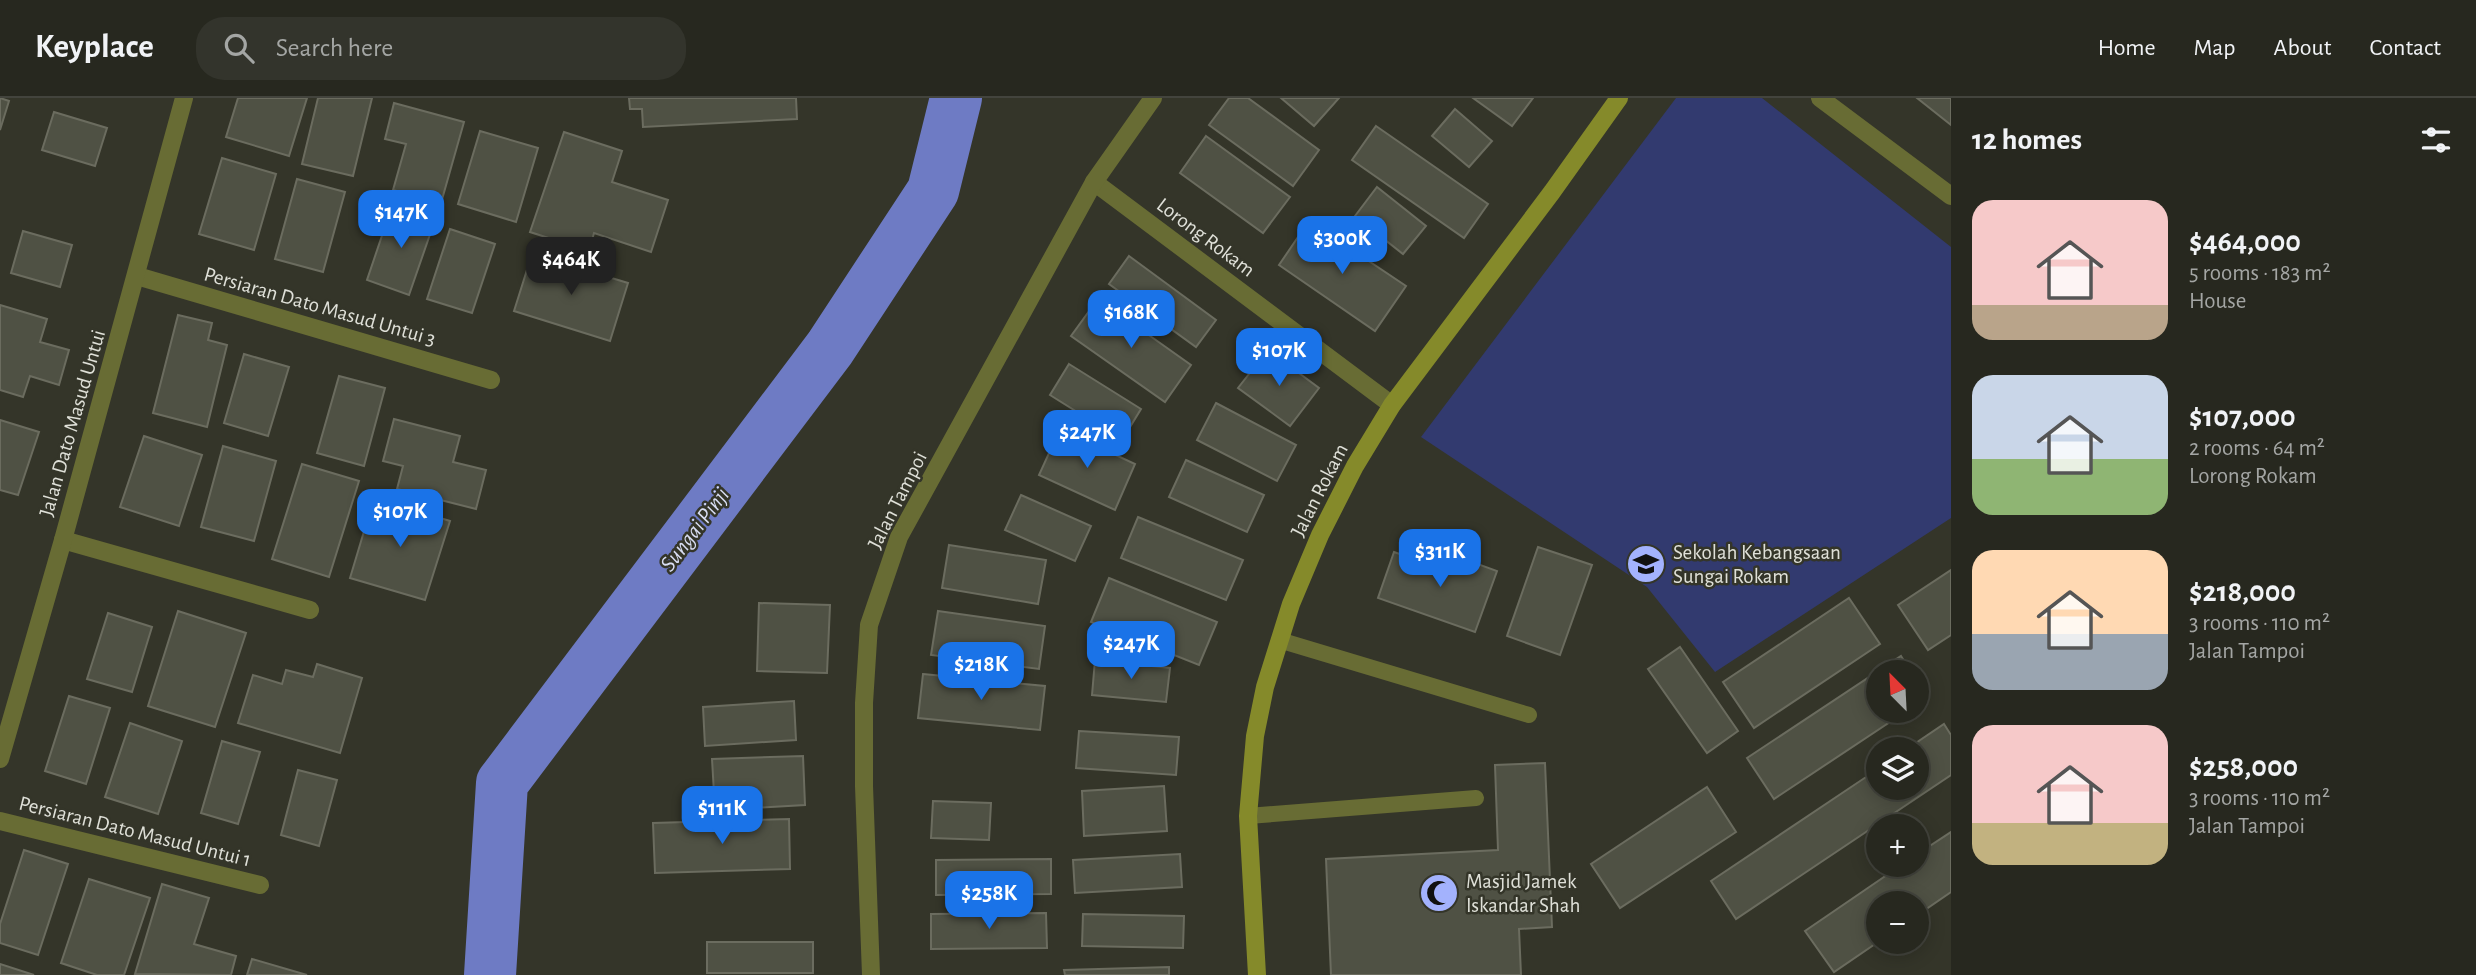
<!DOCTYPE html>
<html lang="en">
<head>
<meta charset="utf-8">
<style>
	:root { --surface:#27281f; --page:#33342c; --text:#f1f3f6; --muted:#a4a6a4; --line:#43443d; --accent:#1a73e8 }
	body { margin:0; font-family:"Alegreya Sans",sans-serif; background:var(--page); color:var(--text); height:100vh; display:flex; flex-direction:column; font-size:26px; white-space:nowrap }
	* { box-sizing:border-box; margin:0 }
	p { font-size:23px; color:var(--muted) }
	.icon { flex:none; width:38px; height:38px; fill:none; stroke:currentColor; stroke-width:2; stroke-linecap:round; stroke-linejoin:round }
	.map { position:relative; flex:1; overflow:hidden }
	.details { display:flex; flex-direction:column; background:var(--surface); width:525px }
	.details>* { flex:none }
	.needle { width:46px; rotate:336deg }
	.tools { position:absolute; left:1866px; top:562px; display:grid; gap:14px }
	.tools a { display:grid; place-items:center; width:63px; height:63px; border-radius:50%; background:var(--surface); box-shadow:0 4px 18px #0003,0 0 0 2px var(--line); font-size:35px }
	.price { position:absolute; translate:-50% -60px; padding:0 16px; border-radius:14px; background:var(--accent); color:#fff; font-size:23px; line-height:46px; filter:drop-shadow(0 2px 4px #0008) }
	.price::after { content:''; position:absolute; left:50%; top:42px; width:21px; height:16px; margin-left:-10px; background:inherit; clip-path:polygon(0 0,100% 0,50% 100%) }
	.price.on { background:#222; color:#fff }
	ul { padding:0; list-style:none }
	li { display:flex; align-items:center; gap:21px; height:175px; padding:0 21px }
	li span { display:grid; place-items:center; flex:none; width:196px; height:140px; border-radius:21px; color:#555 }
	li>.icon { margin-inline-start:auto }
	span .icon { width:84px; height:84px; fill:#fffc; stroke-width:1 }
	li b { font-size:30px }
	h2 { display:flex; justify-content:space-between; align-items:center; height:84px; padding:0 21px; font-size:30px }
	header { display:flex; align-items:center; gap:42px; box-sizing:border-box; height:98px; padding:0 35px; background:var(--surface); border-bottom:2px solid var(--line) }
	header strong { font-size:33px }
	nav { display:flex; gap:38px; margin-inline-start:auto; font-size:24px }
	.search { width:490px; height:63px; background:var(--page); display:flex; align-items:center; gap:18px; box-sizing:border-box; padding:0 24px; border-radius:28px; color:var(--muted); font-size:26px }
	main { display:flex; flex:1; min-height:0 }
	.map>svg:first-child { display:block }
</style>
</head>
<body>
<header>
<strong>Keyplace</strong>
<div class="search"><svg class="icon" aria-label="search" viewBox="0 0 24 24"><circle cx="10" cy="10" r="6"/><path d="M15 15l6 6"/></svg>Search here</div>
<nav><a>Home</a><a>Map</a><a>About</a><a>Contact</a></nav>
</header>
<main>
<div class="map">
<svg width="1951" height="877" viewBox="0 0 1951 877">
	<rect width="100%" height="100%" fill="#343529"/>
	<!-- green -->
	<polygon fill="#323a6f" points="1676,0 1762,0 1951,149 1951,420 1715,574 1647,489 1421,339"/>
	<g fill="none" stroke-linecap="round" stroke-linejoin="round">
		<!-- river -->
		<polyline stroke="#6e7bc4" stroke-width="52" points="490,877 502,685 830,250 933,93 956,0"/>
	</g>
	<!-- building -->
	<g fill="#4f5144" stroke="#6b6c5f" stroke-width="2">
		<polygon points="0,0 9,3 0,32"/>
		<polygon points="238,0 307,0 289,58 226,39"/>
		<polygon points="318,0 372,0 353,78 302,66"/>
		<polygon points="629,0 796,0 797,21 643,29 642,11 630,11"/>
		<polygon points="1229,0 1248,0 1319,52 1293,88 1209,27"/>
		<polygon points="1281,0 1339,0 1314,28"/>
		<polygon points="1473,0 1533,0 1512,28"/>
		<polygon points="1917,0 1951,0 1951,27"/>
		<polygon points="394,5 464,24 441,105 393,92 406,46 385,41"/>
		<polygon points="1455,11 1492,43 1469,69 1432,38"/>
		<polygon points="54,14 107,30 95,68 42,52"/>
		<polygon points="1376,28 1488,106 1464,140 1352,62"/>
		<polygon points="480,33 538,50 516,124 458,106"/>
		<polygon points="564,34 622,53 612,84 668,102 651,154 594,135 589,153 530,134"/>
		<polygon points="1206,38 1290,99 1263,135 1180,75"/>
		<polygon points="222,60 276,76 254,152 199,136"/>
		<polygon points="297,81 345,94 323,174 275,161"/>
		<polygon points="1377,89 1426,128 1403,156 1355,118"/>
		<polygon points="392,108 435,122 409,197 367,182"/>
		<polygon points="1309,123 1406,188 1375,233 1279,167"/>
		<polygon points="450,131 495,146 472,215 427,201"/>
		<polygon points="23,133 72,147 60,189 11,175"/>
		<polygon points="532,156 628,185 610,243 514,213"/>
		<polygon points="1129,158 1216,222 1196,249 1109,186"/>
		<polygon points="1098,201 1191,267 1165,304 1071,238"/>
		<polygon points="0,207 47,221 40,244 69,252 59,287 30,278 23,299 0,292"/>
		<polygon points="178,217 212,225 208,242 227,247 207,329 153,315"/>
		<polygon points="1268,252 1319,290 1290,328 1238,290"/>
		<polygon points="244,256 289,269 268,338 224,325"/>
		<polygon points="1069,266 1141,311 1122,342 1050,297"/>
		<polygon points="339,278 385,290 364,368 317,355"/>
		<polygon points="1216,305 1296,347 1277,383 1197,342"/>
		<polygon points="394,321 460,338 453,364 486,372 476,411 397,391 403,368 383,363"/>
		<polygon points="0,322 39,334 18,397 0,392"/>
		<polygon points="1060,331 1135,366 1115,412 1039,377"/>
		<polygon points="144,338 202,357 179,428 120,409"/>
		<polygon points="223,348 276,363 254,443 201,429"/>
		<polygon points="1186,362 1264,397 1247,434 1169,399"/>
		<polygon points="302,366 359,383 329,479 272,461"/>
		<polygon points="1021,397 1091,428 1075,463 1005,432"/>
		<polygon points="374,400 450,423 425,502 350,480"/>
		<polygon points="1138,419 1243,462 1226,502 1121,460"/>
		<polygon points="949,447 1046,462 1038,506 942,490"/>
		<polygon points="1538,449 1592,467 1560,557 1507,538"/>
		<polygon points="1394,454 1447,473 1453,457 1497,473 1475,534 1378,500"/>
		<polygon points="1951,472 1951,537 1928,552 1898,507"/>
		<polygon points="1109,480 1217,524 1199,567 1091,524"/>
		<polygon points="1849,500 1880,546 1754,630 1723,584"/>
		<polygon points="759,505 830,507 827,575 757,573"/>
		<polygon points="178,513 246,535 215,629 148,608"/>
		<polygon points="938,513 1045,528 1039,571 931,557"/>
		<polygon points="108,515 152,529 132,594 87,581"/>
		<polygon points="1680,549 1738,633 1707,655 1648,571"/>
		<polygon points="1901,558 1911,574 1878,574 1878,612 1908,612 1774,701 1747,660"/>
		<polygon points="1095,562 1170,570 1166,604 1092,597"/>
		<polygon points="317,566 362,580 340,655 238,625 253,577 282,586 286,572 313,579"/>
		<polygon points="923,576 1045,588 1040,632 918,620"/>
		<polygon points="1916,581 1928,599 1916,607"/>
		<polygon points="69,598 110,610 86,686 45,673"/>
		<polygon points="794,603 796,642 705,648 703,609"/>
		<polygon points="130,625 182,643 158,716 105,699"/>
		<polygon points="1944,626 1951,637 1951,677 1736,821 1711,783 1878,671 1878,690 1916,690 1916,651 1907,651"/>
		<polygon points="1079,633 1179,639 1176,677 1076,670"/>
		<polygon points="222,643 260,654 238,726 201,715"/>
		<polygon points="803,658 805,707 715,712 712,661"/>
		<polygon points="1545,665 1552,829 1519,831 1521,877 1331,877 1326,761 1498,752 1495,667"/>
		<polygon points="298,672 337,682 319,748 281,737"/>
		<polygon points="1164,688 1167,733 1084,738 1082,693"/>
		<polygon points="1707,689 1736,734 1620,810 1591,766"/>
		<polygon points="933,703 991,705 989,742 931,740"/>
		<polygon points="789,721 790,771 655,775 653,725"/>
		<polygon points="1951,734 1951,794 1916,818 1916,805 1878,805 1878,844 1834,874 1805,833 1903,766 1916,766 1916,757"/>
		<polygon points="24,752 68,766 38,857 0,845 0,826"/>
		<polygon points="1180,756 1182,789 1075,795 1073,762"/>
		<polygon points="1051,761 1051,796 936,797 936,762"/>
		<polygon points="89,781 150,800 124,877 97,877 61,865"/>
		<polygon points="162,786 209,800 194,846 236,858 231,877 135,876"/>
		<polygon points="1046,815 1047,850 931,851 931,816"/>
		<polygon points="1083,816 1184,818 1183,850 1082,848"/>
		<rect x="707" y="844" width="106" height="31"/>
		<polygon points="252,861 307,877 247,877"/>
		<polygon points="0,866 34,877 0,877"/>
		<polygon points="1169,869 1169,877 1065,877 1064,872"/>
	</g>
	<g fill="none" stroke-linecap="round" stroke-linejoin="round">
		<!-- lane -->
		<g stroke="#686c34" stroke-width="16">
			<polyline points="1279,542 1529,617"/>
			<polyline points="1248,718 1476,700"/>
		</g>
		<!-- street -->
		<g stroke="#686c34" stroke-width="18">
			<polyline points="1820,0 1951,98"/>
			<polyline points="1094,84 1392,307"/>
			<polyline points="137,178 491,282"/>
			<polyline points="63,442 310,512"/>
			<polyline points="0,661 63,442 184,0"/>
			<polyline points="0,723 260,787"/>
			<polyline points="871,877 864,688 864,605 869,527 899,439 1094,84 1153,0"/>
		</g>
		<!-- secondary -->
		<polyline stroke="#858a2a" stroke-width="18" points="1257,877 1248,718 1255,638 1265,589 1291,506 1320,437 1355,368 1392,307 1552,94 1619,0"/>
	</g>
	<!-- icons -->
	<defs>
		<symbol id="school-disc" viewBox="-11 -11 22 22"><circle r="9.5" fill="#a3b2fd" stroke="#343529"/><path d="M0-5L7-2L0 1L-7-2ZM-4 1L0 2.5L4 1V4Q0 6-4 4Z" fill="#111"/></symbol>
		<symbol id="mosque-disc" viewBox="-11 -11 22 22"><circle r="9.5" fill="#a3b2fd" stroke="#343529"/><path d="M3.5-4.9A6 6 0 1 0 3.5 4.9A5 5 0 1 1 3.5-4.9Z" fill="#111"/></symbol>
	</defs>
	<g fill-rule="evenodd">
		<use href="#school-disc" x="1624" y="444" width="44" height="44"/>
		<use href="#mosque-disc" x="1417" y="773" width="44" height="44"/>
	</g>
	<g text-anchor="middle" stroke-width="5" stroke-linejoin="round" paint-order="stroke">
		<!-- street labels -->
		<g font-size="21" fill="#dfe0d8" stroke="#343529">
			<text transform="translate(1206 139) rotate(37)" y="7">Lorong Rokam</text>
			<text transform="translate(320 208) rotate(16)" y="7">Persiaran Dato Masud Untui 3</text>
			<text transform="translate(72 325) rotate(-74)" y="7">Jalan Dato Masud Untui</text>
			<text transform="translate(1319 392) rotate(-63)" y="7">Jalan Rokam</text>
			<text transform="translate(897 402) rotate(-63)" y="7">Jalan Tampoi</text>
			<text transform="translate(135 733) rotate(14)" y="7">Persiaran Dato Masud Untui 1</text>
		</g>
		<!-- poi labels -->
		<g font-size="21" fill="#dfe0d8" stroke="#343529" text-anchor="start">
			<text x="1673" y="461">Sekolah Kebangsaan<tspan x="1673" dy="24">Sungai Rokam</tspan></text>
			<text x="1466" y="790">Masjid Jamek<tspan x="1466" dy="24">Iskandar Shah</tspan></text>
		</g>
		<!-- water labels -->
		<g font-size="23" font-style="italic" fill="#d9def3" stroke="#343529">
			<text transform="translate(694 431) rotate(-53)" y="8">Sungai Pinji</text>
		</g>
	</g>
</svg>
<div class="tools">
<a><svg class="needle" viewBox="-14 -14 28 28"><path d="M0-13l5 13h-10z" fill="#e53935"/><path d="M0 13l5-13h-10z" fill="#a4a6a4"/></svg></a>
<a><svg class="icon" aria-label="layers" viewBox="0 0 24 24"><path d="M12 4l9 5-9 5-9-5zM3 14l9 5 9-5"/></svg></a>
<a>+</a>
<a>−</a>
</div>
<b class="price" style="left:401px;top:152px">$147K</b>
<b class="price" style="left:1342px;top:178px">$300K</b>
<b class="price on" style="left:571px;top:199px">$464K</b>
<b class="price" style="left:1131px;top:252px">$168K</b>
<b class="price" style="left:1279px;top:290px">$107K</b>
<b class="price" style="left:1087px;top:372px">$247K</b>
<b class="price" style="left:400px;top:451px">$107K</b>
<b class="price" style="left:1440px;top:491px">$311K</b>
<b class="price" style="left:1131px;top:583px">$247K</b>
<b class="price" style="left:981px;top:604px">$218K</b>
<b class="price" style="left:722px;top:748px">$111K</b>
<b class="price" style="left:989px;top:833px">$258K</b>
</div>
<section class="details">
<h2>12 homes<svg class="icon" aria-label="filters" viewBox="0 0 24 24"><path d="M4 7h16M4 17h16"/><circle cx="9" cy="7" r="2"/><circle cx="15" cy="17" r="2"/></svg></h2>
<ul>
<li><span style="background:linear-gradient(#f6c9c9 75%,#b9a48a 0)"><svg class="icon" aria-label="home" viewBox="0 0 24 24"><path d="M3 11l9-7 9 7M6 9v11h12V9"/></svg></span><div><b>$464,000</b><p>5 rooms · 183 m²</p><p>House</p></div></li>
<li><span style="background:linear-gradient(#c9d6e8 60%,#8fb573 0)"><svg class="icon" aria-label="home" viewBox="0 0 24 24"><path d="M3 11l9-7 9 7M6 9v11h12V9"/></svg></span><div><b>$107,000</b><p>2 rooms · 64 m²</p><p>Lorong Rokam</p></div></li>
<li><span style="background:linear-gradient(#ffd9b3 60%,#9aa5b1 0)"><svg class="icon" aria-label="home" viewBox="0 0 24 24"><path d="M3 11l9-7 9 7M6 9v11h12V9"/></svg></span><div><b>$218,000</b><p>3 rooms · 110 m²</p><p>Jalan Tampoi</p></div></li>
<li><span style="background:linear-gradient(#f6c9c9 70%,#c2b280 0)"><svg class="icon" aria-label="home" viewBox="0 0 24 24"><path d="M3 11l9-7 9 7M6 9v11h12V9"/></svg></span><div><b>$258,000</b><p>3 rooms · 110 m²</p><p>Jalan Tampoi</p></div></li>
</ul>
</section>
</main>
</body>
</html>
